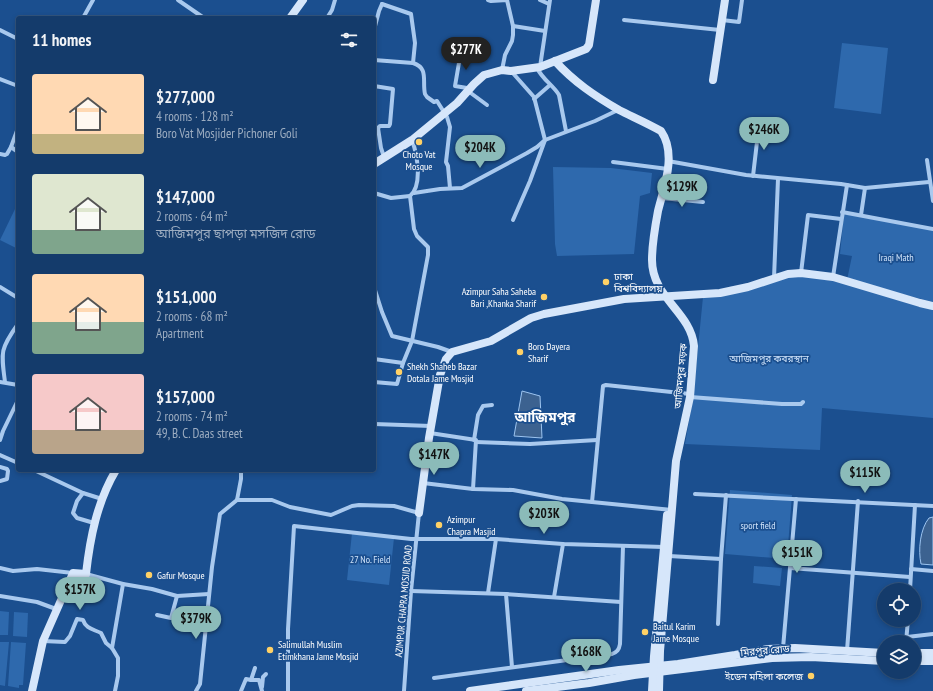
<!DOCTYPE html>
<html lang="en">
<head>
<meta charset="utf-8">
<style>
	:root { --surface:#143b6b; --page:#214673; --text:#f1f3f6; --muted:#9dadc1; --line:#33557e; --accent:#8bbbb9 }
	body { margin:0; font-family:"PT Sans Narrow","Noto Sans Bengali",sans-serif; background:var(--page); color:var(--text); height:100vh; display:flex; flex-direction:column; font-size:15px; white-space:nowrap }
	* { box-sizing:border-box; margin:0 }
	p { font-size:13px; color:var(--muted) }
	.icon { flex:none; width:22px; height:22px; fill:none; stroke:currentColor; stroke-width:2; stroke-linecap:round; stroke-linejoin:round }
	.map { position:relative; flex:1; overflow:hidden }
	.drawer { position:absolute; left:16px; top:16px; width:360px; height:456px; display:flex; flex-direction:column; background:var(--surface); border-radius:4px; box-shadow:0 2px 6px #0003,0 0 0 1px var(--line) }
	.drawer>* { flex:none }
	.buttons { position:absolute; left:877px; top:583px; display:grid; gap:8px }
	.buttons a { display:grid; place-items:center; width:44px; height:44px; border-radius:50%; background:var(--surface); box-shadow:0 2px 6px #0003,0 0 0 1px var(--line); font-size:20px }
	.price { position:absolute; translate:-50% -34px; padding:0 9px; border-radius:14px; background:var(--accent); color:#111; font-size:13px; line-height:26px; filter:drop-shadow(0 1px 2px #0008) }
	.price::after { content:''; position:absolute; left:50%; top:24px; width:12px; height:9px; margin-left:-6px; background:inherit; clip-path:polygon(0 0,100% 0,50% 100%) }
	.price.current { background:#222; color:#fff }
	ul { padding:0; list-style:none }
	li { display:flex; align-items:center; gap:12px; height:100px; padding:0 16px }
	li span { display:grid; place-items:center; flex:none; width:112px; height:80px; border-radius:4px; color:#555 }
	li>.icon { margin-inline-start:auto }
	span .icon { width:48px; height:48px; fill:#fffc; stroke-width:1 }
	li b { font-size:17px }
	h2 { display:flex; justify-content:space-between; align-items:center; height:48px; padding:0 16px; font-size:17px }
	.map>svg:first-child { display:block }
</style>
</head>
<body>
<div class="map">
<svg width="933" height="691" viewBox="0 0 933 691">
	<rect width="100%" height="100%" fill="#1b4f8f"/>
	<!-- green -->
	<g fill="#2e69ad">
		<polygon points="842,43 888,48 881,114 834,108"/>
		<polygon points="553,167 611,168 652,173 650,193 640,196 634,254 557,256 555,244"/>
		<polygon points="16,207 18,209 18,249 0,240"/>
		<polygon points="844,214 933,230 933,302 847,280 852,256 840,254"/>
		<path d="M795 276C843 279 888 296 933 310V418L822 408 820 450 685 444 693 398 703 297Z"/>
		<polygon points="730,490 792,495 787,559 725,554"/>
		<polygon points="352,533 394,538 389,585 347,580"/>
		<polygon points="754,566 782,568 780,586 753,583"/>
		<polygon points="0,611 9,612 8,635 0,635"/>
		<polygon points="14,612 28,613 27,637 13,636"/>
		<polygon points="0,642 9,642 5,686 0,685"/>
		<polygon points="11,642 26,643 23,685 19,685 19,688 8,686"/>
	</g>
	<!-- water -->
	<g fill="#3c6290" stroke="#9cc4f0">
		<polygon points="522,391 540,396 542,438 514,436"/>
		<path d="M933 517V565L921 564C918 550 920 529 929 518Z"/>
	</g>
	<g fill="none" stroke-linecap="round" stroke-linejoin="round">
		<!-- street -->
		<g stroke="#a9c9ee" stroke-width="4">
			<polyline points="178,0 204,18"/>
			<polyline points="488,0 491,1 507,0 513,26 513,35 512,41 505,55 502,70"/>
			<polyline points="540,0 549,4"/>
			<polyline points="382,4 411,14 415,43 413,63"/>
			<polyline points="83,18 93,0"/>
			<polyline points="327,18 332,10 335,0"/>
			<polyline points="624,20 720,30"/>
			<polyline points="722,20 739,22 742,0"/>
			<polyline points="513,26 545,31"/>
			<polyline points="0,30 18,39"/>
			<polyline points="374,30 379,11 382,4"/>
			<polyline points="464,45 462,53 460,57 455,86 467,88 468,91 487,105"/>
			<path d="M374 60 413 63C429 68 422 81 425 94L427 97 434 102 437 101 447 117 450 127 446 162 448 166 450 188"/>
			<polyline points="540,67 550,0"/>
			<path d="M537 68C543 80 553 85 559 95L566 131"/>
			<polyline points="511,71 534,97 545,140 530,181 513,220"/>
			<polyline points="0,79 18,86"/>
			<polyline points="374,86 393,89 390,124 389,126 380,126 378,128 381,148 384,157"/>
			<polyline points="534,99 550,85"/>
			<polyline points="11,147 18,152"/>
			<polyline points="0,154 5,155 7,154 11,147 18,128"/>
			<polyline points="927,160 933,201"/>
			<polyline points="668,161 746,175 841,184 865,188 929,182"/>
			<polyline points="613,162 668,169"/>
			<polyline points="753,176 759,125"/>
			<polyline points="374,193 391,198 410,196"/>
			<polyline points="414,193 440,189 462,188 527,153 537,147 545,140 595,121 618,110"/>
			<polyline points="662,198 703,202"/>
			<polyline points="842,212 933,229"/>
			<polyline points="861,215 865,188"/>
			<polyline points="801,273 808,215 841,219"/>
			<polyline points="833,277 847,185"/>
			<polyline points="774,278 778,179"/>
			<polyline points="0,287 18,298"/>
			<polyline points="374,287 382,312 392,336 438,347 452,352"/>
			<path d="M374 359 403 363 412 341 428 255V247L417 236 414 229 410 196C423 185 417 154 412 140"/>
			<polyline points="0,382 18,385"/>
			<path d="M5 382C1 352 0 349 18 324"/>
			<polyline points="374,382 397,384 403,363"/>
			<polyline points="690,397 782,404 801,404 803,402"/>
			<polyline points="374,424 431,426"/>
			<polyline points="430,433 476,440 473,489"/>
			<polyline points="0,440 3,431 18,400"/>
			<polyline points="474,440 478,415 483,406 492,405"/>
			<polyline points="476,442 530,444 597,440"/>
			<polyline points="0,455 18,463"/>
			<polyline points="0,467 7,469 8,471 7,479 0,481"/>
			<polyline points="34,470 83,493 102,499"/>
			<polyline points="423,483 473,489 513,490 562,499 672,510"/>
			<polyline points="83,493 77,501 73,513 77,518 94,523"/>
			<polyline points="695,494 933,506"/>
			<polyline points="237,500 272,500 290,507 331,515 352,506 359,505 394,506 419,513 411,591 404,691"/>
			<polyline points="592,502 603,386 606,385 690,394"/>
			<polyline points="669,556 721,559"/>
			<polyline points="0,568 13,571 37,569 73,573"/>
			<polyline points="790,568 910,577"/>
			<polyline points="911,569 933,571"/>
			<polyline points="86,574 123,584 152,589 177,596 209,594"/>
			<polyline points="910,590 915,505"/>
			<polyline points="411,591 506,594 621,602"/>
			<polyline points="488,593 496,539"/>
			<polyline points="506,594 512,667"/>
			<polyline points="0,596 37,602 56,609"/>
			<polyline points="554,597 563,544"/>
			<polyline points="157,615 171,618 177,596"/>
			<polyline points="718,624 721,559 726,495"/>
			<polyline points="907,637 933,634"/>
			<path d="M43 641 65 642 70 636 77 619 83 620C86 629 93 629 101 633L106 643 112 648"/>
			<polyline points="906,642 908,620"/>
			<polyline points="783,648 796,499"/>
			<polyline points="847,651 858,501"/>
			<polyline points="255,668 251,680 259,680 262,691"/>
			<path d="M434 678 612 654C617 652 619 650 620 644L623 546"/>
			<polyline points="262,687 263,677 266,674"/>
			<polyline points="115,691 118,676 118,658 112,648 123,584"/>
			<polyline points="196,691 200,684 212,567 220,514 237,500 241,479 241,470"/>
			<polyline points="241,691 246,679 251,680"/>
			<polyline points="288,691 288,629 294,526 411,539 496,539 563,544 664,547"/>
		</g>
		<!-- secondary -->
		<g stroke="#d6e6fa" stroke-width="8">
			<polyline points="290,18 303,0"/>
			<path d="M555 61C574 82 595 96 619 110 633 117 647 123 661 131 677 154 664 187 658 211 655 227 652 244 652 260 652 298 691 312 694 346L690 397 676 461 660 651 659 691"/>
			<polyline points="713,80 725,0"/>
			<polyline points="374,164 412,140 457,103 474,84 484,75 502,70 511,71 540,67 586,49 589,45 596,0"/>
			<polyline points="419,513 429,438 440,375 446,359 452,352 491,341 531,318 544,314 624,299 720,293 748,287 788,274 801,273 833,277 920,303 933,306"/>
			<polyline points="914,653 933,653"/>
			<polyline points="914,661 933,661"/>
			<path d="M32 691 43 641 73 573 86 574C90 538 97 502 116 470"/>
			<polyline points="470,691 619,670 678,664 735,655 768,649 795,648 884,653"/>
			<polyline points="526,691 589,683 634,675 772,658 811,657 884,661"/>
			<polyline points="652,691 654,656 667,515"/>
		</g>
	</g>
	<!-- markers -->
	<g fill="#ffd166" stroke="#1b4f8f" stroke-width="1.5">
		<circle cx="419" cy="142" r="4"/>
		<circle cx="606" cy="282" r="4"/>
		<circle cx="544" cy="297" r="4"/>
		<circle cx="520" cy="352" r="4"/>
		<circle cx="399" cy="372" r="4"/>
		<circle cx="439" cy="525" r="4"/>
		<circle cx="149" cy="575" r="4"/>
		<circle cx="645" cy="632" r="4"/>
		<circle cx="270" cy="650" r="4"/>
		<circle cx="811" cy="676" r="4"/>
	</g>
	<g text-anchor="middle" stroke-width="3.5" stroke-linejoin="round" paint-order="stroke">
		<!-- poi labels -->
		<g font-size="10" fill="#fff" stroke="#1b4f8f" text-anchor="start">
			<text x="419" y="158" text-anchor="middle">Choto Vat<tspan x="419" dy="12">Mosque</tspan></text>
			<text x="614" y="280">ঢাকা<tspan x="614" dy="12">বিশ্ববিদ্যালয়</tspan></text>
			<text x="536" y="295" text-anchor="end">Azimpur Saha Saheba<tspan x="536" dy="12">Bari ,Khanka Sharif</tspan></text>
			<text x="528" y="350">Boro Dayera<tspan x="528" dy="12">Sharif</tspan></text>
			<text x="407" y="370">Shekh Shaheb Bazar<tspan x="407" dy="12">Dotala Jame Mosjid</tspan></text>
			<text x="447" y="523">Azimpur<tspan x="447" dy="12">Chapra Masjid</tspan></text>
			<text x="157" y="579">Gafur Mosque</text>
			<text x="653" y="630">Baitul Karim<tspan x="653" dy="12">Jame Mosque</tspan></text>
			<text x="278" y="648">Salimullah Muslim<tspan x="278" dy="12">Etimkhana Jame Mosjid</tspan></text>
			<text x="803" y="680" text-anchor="end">ইডেন মহিলা কলেজ</text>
		</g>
		<!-- park labels -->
		<g font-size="10" fill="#cfe3fa" stroke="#1b4f8f">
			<text x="896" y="261">Iraqi Math</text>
			<text x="769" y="362">আজিমপুর কবরস্থান</text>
			<text x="758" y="529">sport field</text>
			<text x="370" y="563">27 No. Field</text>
		</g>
		<!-- street labels -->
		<g font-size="10" fill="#fff" stroke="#1b4f8f">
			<text transform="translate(680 376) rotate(-85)" y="4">আজিমপুর সড়ক</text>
			<text transform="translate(403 601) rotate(-85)" y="4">AZIMPUR CHAPRA MOSJID ROAD</text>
			<text transform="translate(765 650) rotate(-5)" y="4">মিরপুর রোড</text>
		</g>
		<!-- district labels -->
		<g font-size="14" font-weight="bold" fill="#fff" stroke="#1b4f8f">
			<text x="545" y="422">আজিমপুর</text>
		</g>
	</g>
</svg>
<div class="buttons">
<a><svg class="icon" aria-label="locate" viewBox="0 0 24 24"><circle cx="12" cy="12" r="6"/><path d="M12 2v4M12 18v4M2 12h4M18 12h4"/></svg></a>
<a><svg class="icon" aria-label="layers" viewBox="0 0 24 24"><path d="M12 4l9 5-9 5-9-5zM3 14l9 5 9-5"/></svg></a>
</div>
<b class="price current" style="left:466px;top:71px">$277K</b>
<b class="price" style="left:764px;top:151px">$246K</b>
<b class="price" style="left:480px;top:169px">$204K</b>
<b class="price" style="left:682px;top:208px">$129K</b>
<b class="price" style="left:434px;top:476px">$147K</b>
<b class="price" style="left:865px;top:494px">$115K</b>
<b class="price" style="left:544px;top:535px">$203K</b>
<b class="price" style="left:797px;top:574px">$151K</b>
<b class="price" style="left:80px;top:611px">$157K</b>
<b class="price" style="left:196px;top:640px">$379K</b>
<b class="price" style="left:586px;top:673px">$168K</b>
<section class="drawer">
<h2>11 homes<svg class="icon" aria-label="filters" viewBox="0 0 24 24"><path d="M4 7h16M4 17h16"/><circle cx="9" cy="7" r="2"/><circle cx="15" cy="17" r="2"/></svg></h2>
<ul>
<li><span style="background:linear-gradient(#ffd9b3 75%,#c2b280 0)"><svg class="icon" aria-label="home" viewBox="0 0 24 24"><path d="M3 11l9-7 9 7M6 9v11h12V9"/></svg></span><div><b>$277,000</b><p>4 rooms · 128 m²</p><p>Boro Vat Mosjider Pichoner Goli</p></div></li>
<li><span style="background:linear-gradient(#dfe7d0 70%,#7fa58c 0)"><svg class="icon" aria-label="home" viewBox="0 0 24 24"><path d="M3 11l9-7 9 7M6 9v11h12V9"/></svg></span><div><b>$147,000</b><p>2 rooms · 64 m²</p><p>আজিমপুর ছাপড়া মসজিদ রোড</p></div></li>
<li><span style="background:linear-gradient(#ffd9b3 60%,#7fa58c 0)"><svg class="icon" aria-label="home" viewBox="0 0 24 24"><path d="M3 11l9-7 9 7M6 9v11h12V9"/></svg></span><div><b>$151,000</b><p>2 rooms · 68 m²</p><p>Apartment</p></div></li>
<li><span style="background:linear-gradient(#f6c9c9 70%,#b9a48a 0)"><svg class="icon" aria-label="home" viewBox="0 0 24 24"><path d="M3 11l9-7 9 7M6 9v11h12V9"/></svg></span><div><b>$157,000</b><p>2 rooms · 74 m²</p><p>49, B. C. Daas street</p></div></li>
</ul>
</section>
</div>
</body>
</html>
